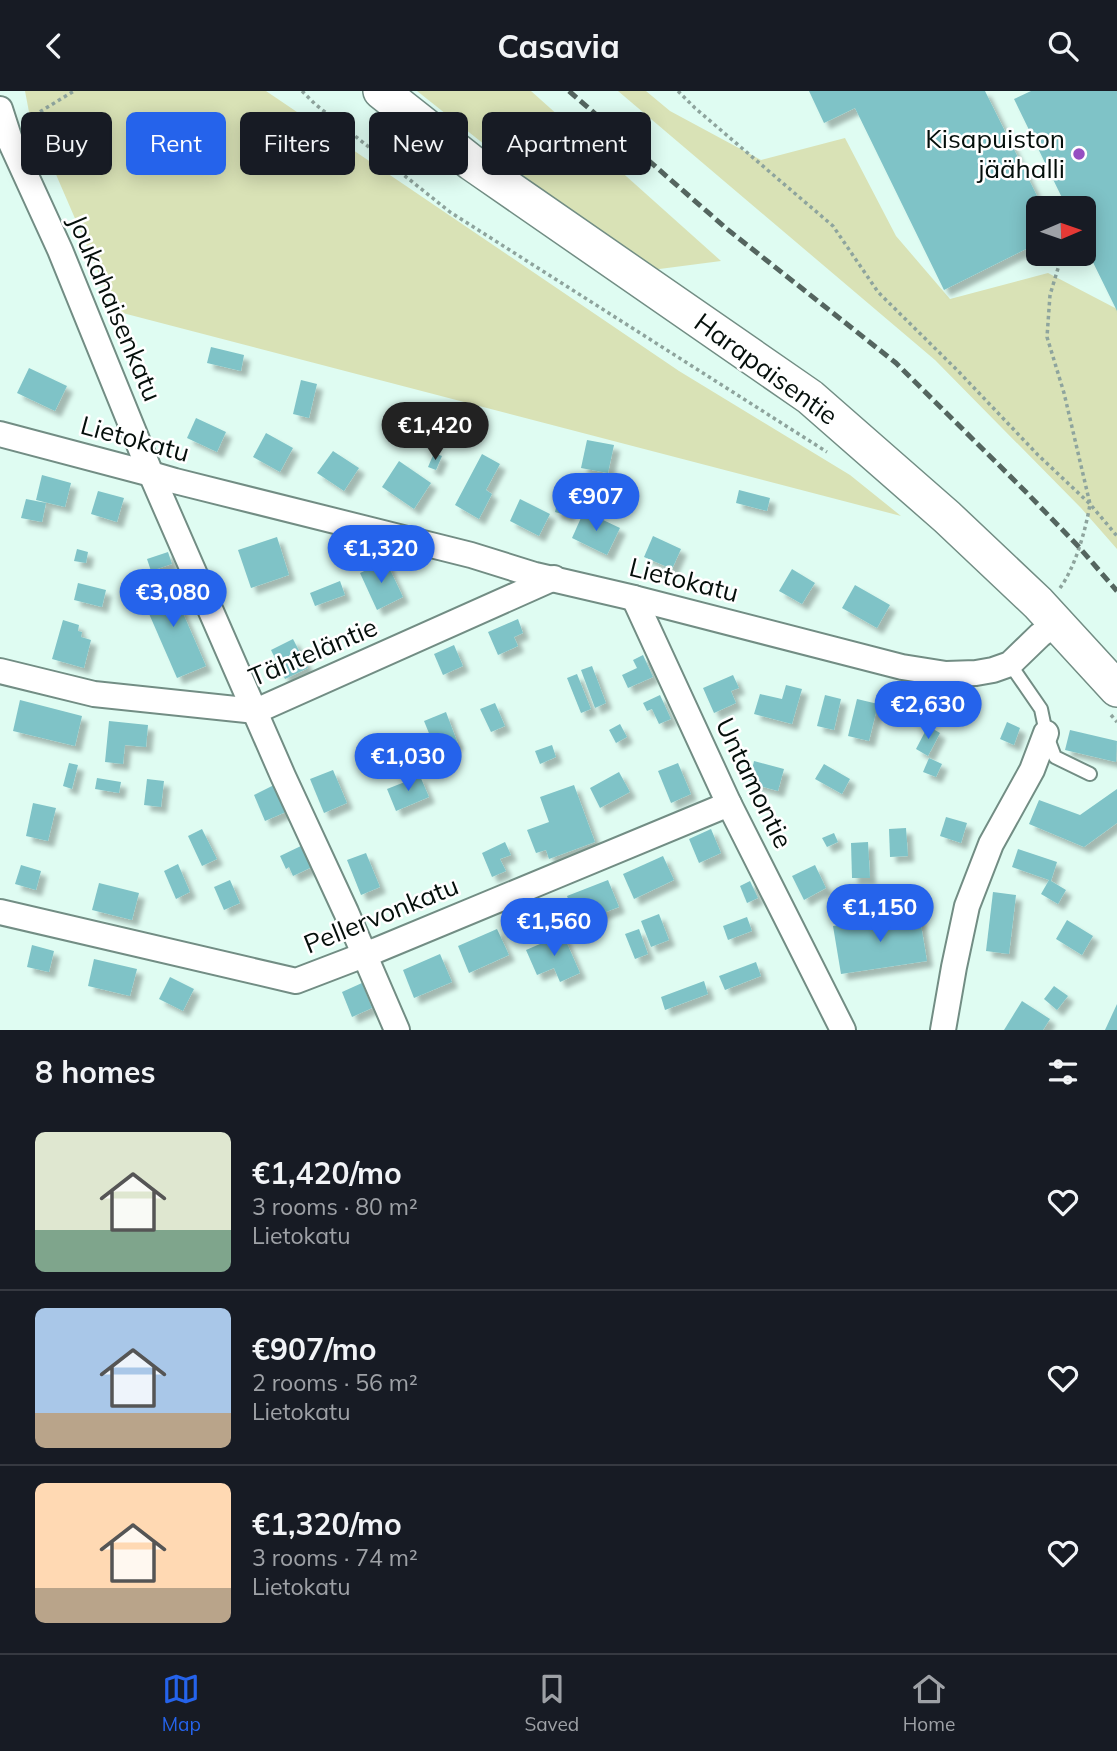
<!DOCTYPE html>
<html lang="en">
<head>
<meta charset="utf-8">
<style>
	:root { --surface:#171b24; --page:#242831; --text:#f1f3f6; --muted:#9ea1a6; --line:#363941; --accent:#2563eb }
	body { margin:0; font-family:Mulish,sans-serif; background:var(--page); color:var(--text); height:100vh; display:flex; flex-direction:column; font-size:26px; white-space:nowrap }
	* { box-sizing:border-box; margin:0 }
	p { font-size:23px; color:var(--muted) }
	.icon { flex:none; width:38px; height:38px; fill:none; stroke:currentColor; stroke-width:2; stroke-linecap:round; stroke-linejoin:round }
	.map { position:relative; height:939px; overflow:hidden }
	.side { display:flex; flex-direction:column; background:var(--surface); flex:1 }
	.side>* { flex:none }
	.top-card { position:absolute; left:21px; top:21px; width:700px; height:63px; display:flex; gap:14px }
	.needle { width:46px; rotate:88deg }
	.fabs { position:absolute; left:1026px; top:105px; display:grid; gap:14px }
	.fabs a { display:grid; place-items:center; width:70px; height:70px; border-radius:10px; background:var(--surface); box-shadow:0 4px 18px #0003; font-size:35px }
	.price { position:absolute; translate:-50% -60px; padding:0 16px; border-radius:24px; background:var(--accent); color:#fff; font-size:23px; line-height:46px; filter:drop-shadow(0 2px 4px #0008) }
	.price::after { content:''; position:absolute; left:50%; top:42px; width:21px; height:16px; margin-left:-10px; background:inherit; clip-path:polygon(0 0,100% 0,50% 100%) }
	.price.active { background:#222; color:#fff }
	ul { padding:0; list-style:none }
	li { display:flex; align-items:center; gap:21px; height:175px; padding:0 35px }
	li+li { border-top:2px solid var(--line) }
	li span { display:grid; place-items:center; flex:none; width:196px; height:140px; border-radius:10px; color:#555 }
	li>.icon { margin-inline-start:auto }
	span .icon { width:84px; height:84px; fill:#fffc; stroke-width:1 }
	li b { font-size:30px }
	h2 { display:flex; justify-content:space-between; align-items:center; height:84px; padding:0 35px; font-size:30px }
	.pill { padding:0 24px; border-radius:10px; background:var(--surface); box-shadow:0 4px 18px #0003; font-size:24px; line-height:63px }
	.pill.active { background:var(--accent); color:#fff }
	header { display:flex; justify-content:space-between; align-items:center; height:91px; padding:0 35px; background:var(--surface); font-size:32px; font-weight:700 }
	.tabs { display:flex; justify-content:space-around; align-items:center; height:98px; border-top:2px solid var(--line); background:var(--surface); font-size:19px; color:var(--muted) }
	.tabs a { display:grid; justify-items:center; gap:4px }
	.tabs .active { color:var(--accent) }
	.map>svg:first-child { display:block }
</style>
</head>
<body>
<header><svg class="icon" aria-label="back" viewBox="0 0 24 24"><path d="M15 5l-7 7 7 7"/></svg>Casavia<svg class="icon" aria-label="search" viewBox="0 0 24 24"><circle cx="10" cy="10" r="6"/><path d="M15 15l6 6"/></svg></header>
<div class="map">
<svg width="1117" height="939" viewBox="0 0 1117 939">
	<defs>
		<filter id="shadow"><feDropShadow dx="6" dy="6" stdDeviation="2" flood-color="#0004"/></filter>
	</defs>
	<rect width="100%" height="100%" fill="#dffcf2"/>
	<!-- green -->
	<g fill="#d9e2b6">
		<polygon points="25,0 266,0 679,280 850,384 901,425 115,220 29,21"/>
		<polygon points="417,0 531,0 721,170 644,180"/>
		<polygon points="618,0 646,0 670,20 761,69 845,47 896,145 950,208 1048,182 1117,218 1117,458 1081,417 935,269"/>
	</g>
	<!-- building -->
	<g fill="#7fc3c7" filter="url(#shadow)">
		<polygon points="809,0 985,0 1043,117 1038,117 1038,152 944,199 855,17 824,32"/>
		<polygon points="1031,0 1117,0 1117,220 1083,151 1083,117 1067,117 1014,8"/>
		<polygon points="211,256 244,264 241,280 207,272"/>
		<polygon points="29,277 67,295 55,320 17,302"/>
		<polygon points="301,289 317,293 309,327 293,323"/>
		<polygon points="196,327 226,341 217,361 187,347"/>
		<polygon points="266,342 293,357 280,381 253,366"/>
		<polygon points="587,349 614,354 608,382 581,377"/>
		<polygon points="333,360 359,377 344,400 317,382"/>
		<polygon points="434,362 442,365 436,379 428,376"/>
		<polygon points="482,363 500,373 486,399 492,403 479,428 455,414"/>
		<polygon points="399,370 431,392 414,418 382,396"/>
		<polygon points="42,384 71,392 65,416 36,409"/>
		<polygon points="739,399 770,407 767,420 736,412"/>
		<polygon points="98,400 124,407 117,431 91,423"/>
		<polygon points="559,403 572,407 568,425 555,421"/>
		<polygon points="26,408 46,412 42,431 21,427"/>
		<polygon points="520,408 550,423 539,445 510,430"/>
		<polygon points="584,420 620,437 607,464 572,447"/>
		<polygon points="653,445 681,458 672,478 644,466"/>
		<polygon points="277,446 289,484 251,497 238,459"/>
		<polygon points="77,458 88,461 86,472 74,470"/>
		<polygon points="168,461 172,473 151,480 147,468"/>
		<polygon points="386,470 403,506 377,519 360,482"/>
		<polygon points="792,478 815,492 802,513 779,500"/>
		<polygon points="169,490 206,575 177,587 140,502"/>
		<polygon points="340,490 345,504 315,515 310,502"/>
		<polygon points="78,492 106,499 102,516 74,509"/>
		<polygon points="855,494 890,514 877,537 842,517"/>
		<polygon points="518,528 523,542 514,546 518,555 498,564 488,541"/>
		<polygon points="63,529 79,534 78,540 82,541 81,546 91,549 84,577 52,568"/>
		<polygon points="293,548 308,577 285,588 271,559"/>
		<polygon points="454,554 463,575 443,584 434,563"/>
		<polygon points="643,564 653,586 628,597 622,584 637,577 633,569"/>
		<polygon points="592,575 606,612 595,617 581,579"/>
		<polygon points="577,583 591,618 581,622 567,587"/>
		<polygon points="733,584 739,597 731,600 736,612 714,622 703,597"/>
		<polygon points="786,594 802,598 792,633 754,623 760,603 782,608"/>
		<polygon points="660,604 671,628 659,633 652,618 647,620 643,612"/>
		<polygon points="825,604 841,608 834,639 817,635"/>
		<polygon points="857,608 878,613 869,650 848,645"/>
		<polygon points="20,609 82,625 75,655 13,640"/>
		<polygon points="495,612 505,635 491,641 480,618"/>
		<polygon points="446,621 458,653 437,662 424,630"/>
		<polygon points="109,630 148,634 146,656 125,654 123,673 105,671"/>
		<polygon points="1007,631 1020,637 1014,654 1000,648"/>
		<polygon points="620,633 627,646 616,652 609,639"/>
		<polygon points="928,635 940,642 928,665 916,658"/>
		<polygon points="1070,639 1117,650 1116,671 1065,659"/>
		<polygon points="552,654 556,666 540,673 535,660"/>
		<polygon points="929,667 942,673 936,686 923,681"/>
		<polygon points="754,670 784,678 778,700 749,692"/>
		<polygon points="69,672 78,674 72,698 63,695"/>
		<polygon points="678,672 691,703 671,712 658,680"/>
		<polygon points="824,673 850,688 842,703 815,688"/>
		<polygon points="333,679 347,712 324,722 310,688"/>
		<polygon points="619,681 630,701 600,717 590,697"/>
		<polygon points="420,685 429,706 396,720 387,698"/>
		<polygon points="97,687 121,691 119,702 95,698"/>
		<polygon points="147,688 164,690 161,716 144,714"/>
		<polygon points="276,693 288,720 265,730 254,704"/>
		<polygon points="574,694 595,751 549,768 546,759 536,762 527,739 549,731 540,706"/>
		<polygon points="1117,698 1117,732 1084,756 1029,733 1039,709 1080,724"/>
		<polygon points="33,712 56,717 48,750 26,745"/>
		<polygon points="946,726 967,732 961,752 940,745"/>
		<polygon points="906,737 908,765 890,766 889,738"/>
		<polygon points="202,738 217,768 202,775 188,745"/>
		<polygon points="711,738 721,762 699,772 689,748"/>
		<polygon points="834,742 838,751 827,756 822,747"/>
		<polygon points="505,751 511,764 500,768 506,780 492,786 482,762"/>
		<polygon points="868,751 870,787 852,787 851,752"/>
		<polygon points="303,754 312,776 293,785 289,776 286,778 280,765"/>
		<polygon points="1018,758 1057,771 1051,790 1066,799 1058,813 1041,803 1049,789 1012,776"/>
		<polygon points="366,762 380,796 361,804 347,769"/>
		<polygon points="663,765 674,789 634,808 623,783"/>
		<polygon points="178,773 190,801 176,808 164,780"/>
		<polygon points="21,774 41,780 36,799 15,793"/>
		<polygon points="815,774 826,797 804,809 792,785"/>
		<polygon points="230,789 240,812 224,819 214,796"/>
		<polygon points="608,789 619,816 577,832 567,805"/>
		<polygon points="750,790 758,807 747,812 740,795"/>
		<polygon points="99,792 139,802 132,829 92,819"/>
		<polygon points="993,801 1016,804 1009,863 986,860"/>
		<polygon points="546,815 553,833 536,840 530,822"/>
		<polygon points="919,822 927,870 841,883 833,835"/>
		<polygon points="659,823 669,849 651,856 641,830"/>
		<polygon points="747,826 752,840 728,849 723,835"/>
		<polygon points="1067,829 1093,845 1082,864 1056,848"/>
		<polygon points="497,838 509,864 469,882 458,855"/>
		<polygon points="639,838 648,863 635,868 625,843"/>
		<polygon points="563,843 580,882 560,891 554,877 537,884 526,859"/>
		<polygon points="32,854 54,860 49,881 27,876"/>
		<polygon points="440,863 452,891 414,907 403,879"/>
		<polygon points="94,868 137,878 130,905 88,895"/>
		<polygon points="756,871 761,885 725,899 719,885"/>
		<polygon points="170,886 194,898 183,920 159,908"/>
		<polygon points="704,890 708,903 665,919 661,906"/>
		<polygon points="362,892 372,917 352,926 342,901"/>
		<polygon points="1054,895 1068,905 1057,919 1044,908"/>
		<polygon points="1022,910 1050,928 1043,939 1004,939"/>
		<polygon points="1117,913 1117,939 1105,939"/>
	</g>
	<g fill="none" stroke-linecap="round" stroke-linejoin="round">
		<defs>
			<polyline id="service" points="1010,573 1041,618 1046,642 1055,666 1090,683"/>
			<g id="minor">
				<polyline points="0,18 11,52 60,159 151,383 283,685 346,821 397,939"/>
				<polyline points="0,343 151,383 175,390 471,464 535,484 634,507 902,576 946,583 976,582 993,579 1010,573 1040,544 1057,532"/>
				<polyline points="634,507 729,713 843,939"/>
				<polyline points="0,580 94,603 256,620 554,487"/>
				<polyline points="0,821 296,890 377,859 729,713"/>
				<polyline points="943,939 954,876 967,815 991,753 1032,679 1046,642"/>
			</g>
			<polyline id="secondary" points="381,0 472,72 810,306 947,426 1038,512 1117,598"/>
		</defs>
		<!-- service casing -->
		<use href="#service" stroke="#728d84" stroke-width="16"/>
		<!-- minor casing -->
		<use href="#minor" stroke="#728d84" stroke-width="28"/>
		<!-- secondary casing -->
		<use href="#secondary" stroke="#728d84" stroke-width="38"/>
		<!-- path -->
		<g stroke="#8ea49d" stroke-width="3.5" stroke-dasharray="3.5 3.5" stroke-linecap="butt">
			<polyline points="302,0 315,13 450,121 827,361"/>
			<polyline points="678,0 695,17 833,135 878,201 958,280 1038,364 1090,413 1117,445"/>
			<polyline points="28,28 74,0"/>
			<path d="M1060 497C1075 477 1086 438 1090 413L1064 302 1047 246 1050 204 1062 164"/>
			<polyline points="1111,624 1117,631"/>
		</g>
		<!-- service -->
		<use href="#service" stroke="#fff" stroke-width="12"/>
		<!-- minor -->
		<use href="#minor" stroke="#fff" stroke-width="24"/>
		<!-- secondary -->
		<use href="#secondary" stroke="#fff" stroke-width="35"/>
		<!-- rail -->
		<polyline stroke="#54655f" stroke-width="5" stroke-dasharray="10 5" stroke-linecap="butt" points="569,0 727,138 896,272 1025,400 1078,455 1117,500"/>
	</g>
	<!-- markers -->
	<circle fill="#964fc2" stroke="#fff" stroke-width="2.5" cx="1079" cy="63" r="7"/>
	<g text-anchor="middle" stroke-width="5" stroke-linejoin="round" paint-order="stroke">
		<!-- poi labels -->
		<g font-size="26" fill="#050f0b" stroke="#fff" text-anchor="end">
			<text x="1065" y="57">Kisapuiston<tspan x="1065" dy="30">jäähalli</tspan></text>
		</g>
		<!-- street labels -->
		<g font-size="26" fill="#050f0b" stroke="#fff">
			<text transform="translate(115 217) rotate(67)" y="9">Joukahaisenkatu</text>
			<text transform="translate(766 278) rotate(36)" y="9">Harapaisentie</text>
			<text transform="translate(135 348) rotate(15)" y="9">Lietokatu</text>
			<text transform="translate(684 489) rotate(14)" y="9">Lietokatu</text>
			<text transform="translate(313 561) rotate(-23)" y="9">Tähteläntie</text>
			<text transform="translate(754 692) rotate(64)" y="9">Untamontie</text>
			<text transform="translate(381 824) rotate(-22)" y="9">Pellervonkatu</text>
		</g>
	</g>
</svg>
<div class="fabs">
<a><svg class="needle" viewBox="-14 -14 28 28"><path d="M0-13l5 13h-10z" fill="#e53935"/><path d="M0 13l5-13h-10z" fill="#9ea1a6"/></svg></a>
</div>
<b class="price active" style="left:435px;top:371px">€1,420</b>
<b class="price" style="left:596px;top:442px">€907</b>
<b class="price" style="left:381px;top:494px">€1,320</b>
<b class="price" style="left:173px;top:538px">€3,080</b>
<b class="price" style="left:928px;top:650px">€2,630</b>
<b class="price" style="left:408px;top:702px">€1,030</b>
<b class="price" style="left:880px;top:853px">€1,150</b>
<b class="price" style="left:554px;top:867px">€1,560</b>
<div class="top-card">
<a class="pill">Buy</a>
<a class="pill active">Rent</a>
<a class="pill">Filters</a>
<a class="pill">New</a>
<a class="pill">Apartment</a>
</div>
</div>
<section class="side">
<h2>8 homes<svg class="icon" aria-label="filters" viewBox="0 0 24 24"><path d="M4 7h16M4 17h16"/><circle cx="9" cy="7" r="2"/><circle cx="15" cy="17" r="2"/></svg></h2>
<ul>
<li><span style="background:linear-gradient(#dfe7d0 70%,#7fa58c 0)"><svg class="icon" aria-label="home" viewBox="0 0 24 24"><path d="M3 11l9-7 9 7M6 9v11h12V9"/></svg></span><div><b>€1,420/mo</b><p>3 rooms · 80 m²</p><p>Lietokatu</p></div><svg class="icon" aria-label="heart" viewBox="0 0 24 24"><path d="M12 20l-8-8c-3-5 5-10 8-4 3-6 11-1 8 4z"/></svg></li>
<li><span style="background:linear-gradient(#a9c7e8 75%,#b9a48a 0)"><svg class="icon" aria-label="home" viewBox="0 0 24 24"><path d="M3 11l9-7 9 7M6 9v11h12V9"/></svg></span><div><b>€907/mo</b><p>2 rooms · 56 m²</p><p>Lietokatu</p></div><svg class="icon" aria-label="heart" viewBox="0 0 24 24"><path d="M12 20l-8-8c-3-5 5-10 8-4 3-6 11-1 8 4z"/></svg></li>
<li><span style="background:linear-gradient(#ffd9b3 75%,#b9a48a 0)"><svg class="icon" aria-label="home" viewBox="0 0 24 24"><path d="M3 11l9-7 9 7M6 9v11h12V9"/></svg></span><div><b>€1,320/mo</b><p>3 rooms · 74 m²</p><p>Lietokatu</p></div><svg class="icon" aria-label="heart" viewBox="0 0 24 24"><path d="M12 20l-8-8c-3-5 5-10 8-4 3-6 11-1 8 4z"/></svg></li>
</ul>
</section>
<nav class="tabs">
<a class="active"><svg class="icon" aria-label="map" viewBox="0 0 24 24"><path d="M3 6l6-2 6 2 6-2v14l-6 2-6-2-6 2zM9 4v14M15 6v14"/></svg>Map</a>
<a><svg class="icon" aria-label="saved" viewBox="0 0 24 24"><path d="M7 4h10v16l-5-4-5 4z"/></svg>Saved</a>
<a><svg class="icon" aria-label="home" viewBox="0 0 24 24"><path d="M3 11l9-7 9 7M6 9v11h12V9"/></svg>Home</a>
</nav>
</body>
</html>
